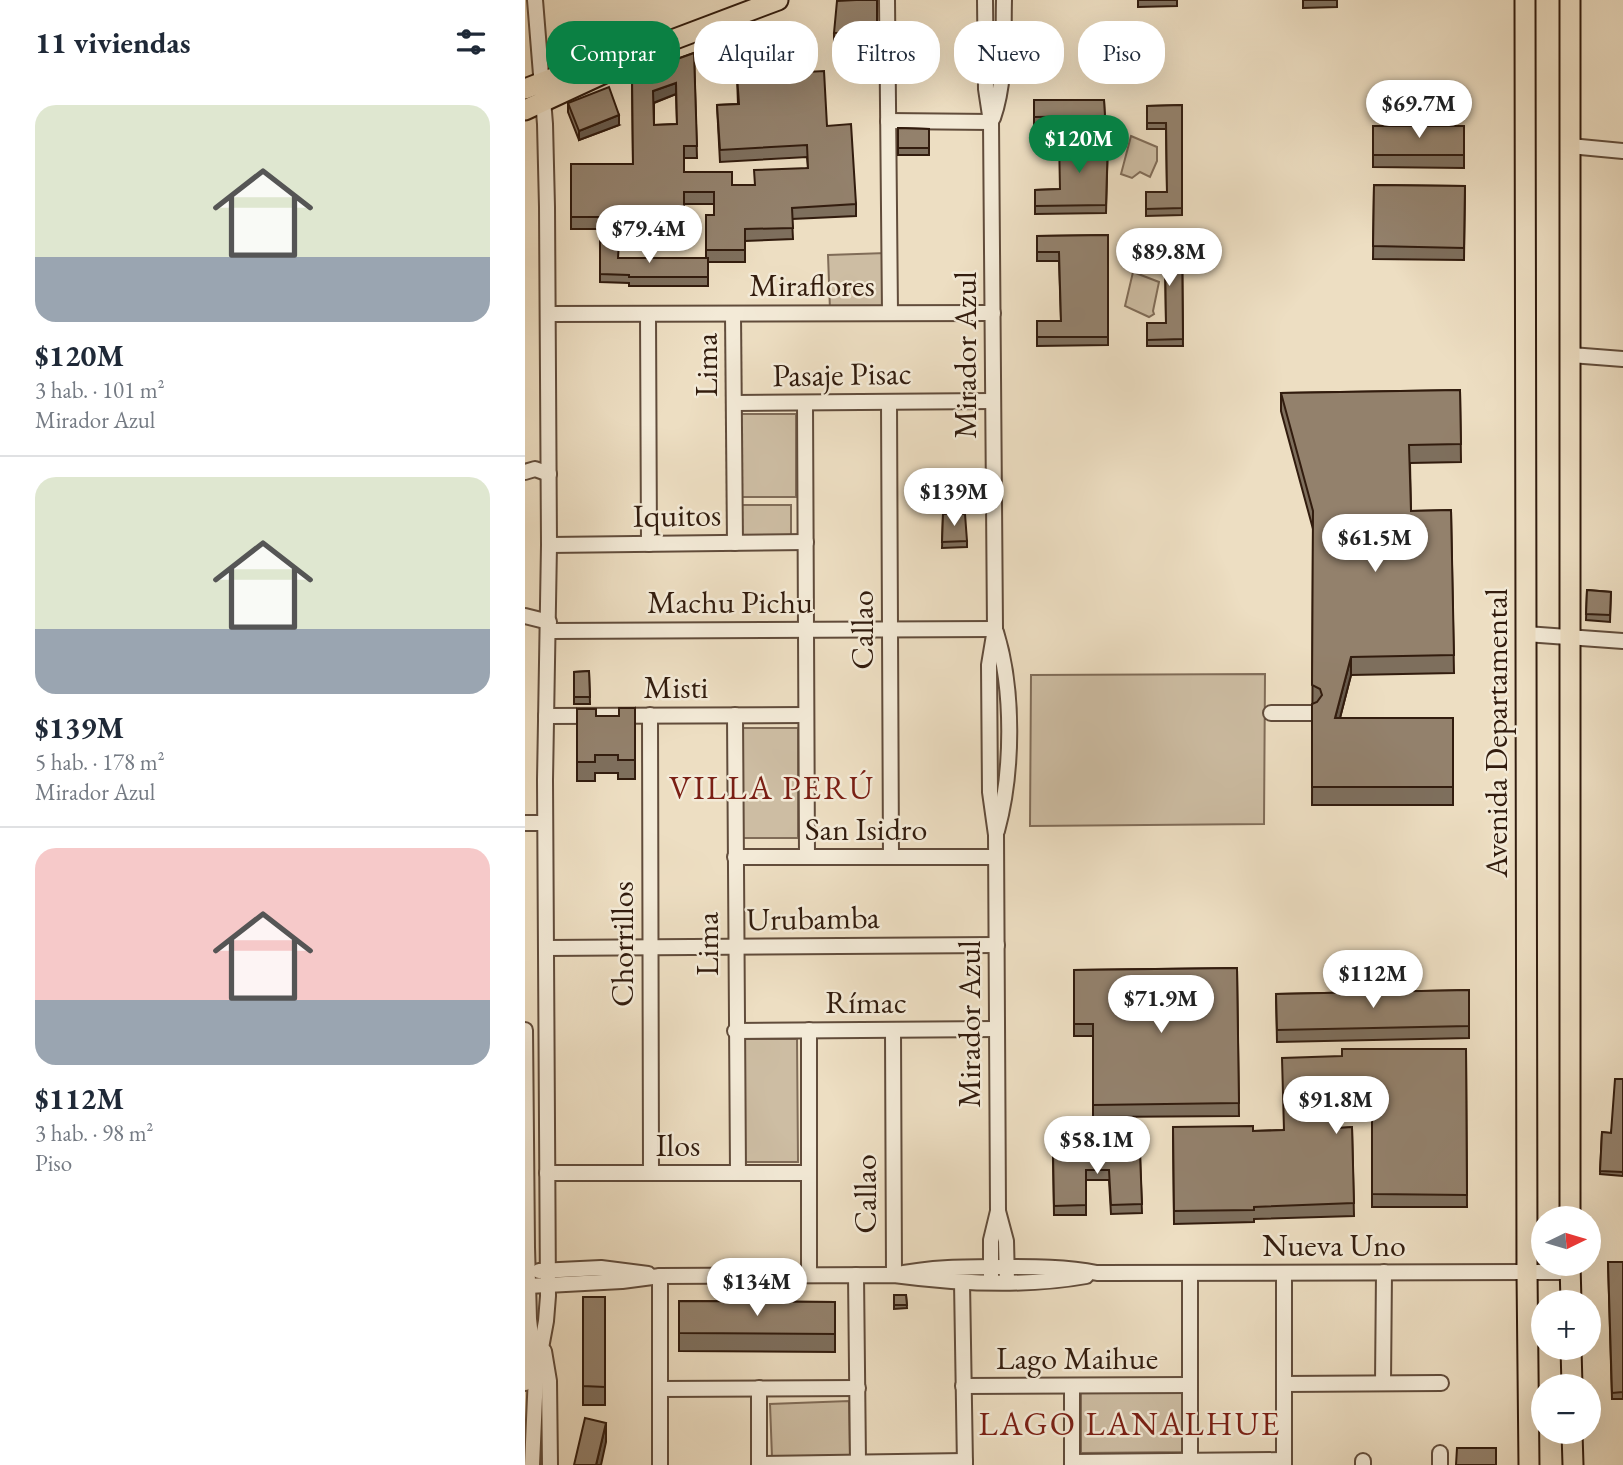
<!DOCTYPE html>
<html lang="es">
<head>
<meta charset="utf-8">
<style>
	:root { --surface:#fff; --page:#f6f6f7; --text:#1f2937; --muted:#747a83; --line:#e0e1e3; --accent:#0b8043 }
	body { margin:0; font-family:"EB Garamond",serif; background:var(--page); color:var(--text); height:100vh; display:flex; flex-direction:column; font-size:26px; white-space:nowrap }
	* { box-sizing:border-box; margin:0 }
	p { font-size:23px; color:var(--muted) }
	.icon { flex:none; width:38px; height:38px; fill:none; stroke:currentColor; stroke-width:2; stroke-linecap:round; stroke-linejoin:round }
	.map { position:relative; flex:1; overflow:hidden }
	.sheet { display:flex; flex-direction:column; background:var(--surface); width:525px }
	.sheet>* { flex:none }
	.banner { position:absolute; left:21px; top:21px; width:665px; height:63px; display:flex; gap:14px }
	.needle { width:46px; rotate:85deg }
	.tools { position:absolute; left:1006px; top:1206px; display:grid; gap:14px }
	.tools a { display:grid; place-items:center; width:70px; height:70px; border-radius:50%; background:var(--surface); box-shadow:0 7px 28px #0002; font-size:35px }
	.price { position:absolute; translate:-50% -60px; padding:0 16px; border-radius:24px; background:#fff; color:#222; font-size:23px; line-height:46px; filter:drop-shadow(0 2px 4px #0008) }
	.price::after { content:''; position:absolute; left:50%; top:42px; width:21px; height:16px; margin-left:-10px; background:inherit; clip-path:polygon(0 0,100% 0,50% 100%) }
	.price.on { background:var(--accent); color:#fff }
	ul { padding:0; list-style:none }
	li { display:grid; align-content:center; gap:14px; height:371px; padding:0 35px }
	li+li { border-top:2px solid var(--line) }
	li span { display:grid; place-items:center; height:217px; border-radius:21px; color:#555 }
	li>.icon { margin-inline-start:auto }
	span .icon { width:126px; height:126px; fill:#fffc; stroke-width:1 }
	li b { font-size:30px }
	h2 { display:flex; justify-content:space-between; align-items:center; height:84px; padding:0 35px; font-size:30px }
	.chip { padding:0 24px; border-radius:28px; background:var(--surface); box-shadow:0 7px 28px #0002; font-size:24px; line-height:63px }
	.chip.on { background:var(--accent); color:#fff }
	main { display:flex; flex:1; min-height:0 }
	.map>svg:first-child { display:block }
</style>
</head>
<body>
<main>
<section class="sheet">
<h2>11 viviendas<svg class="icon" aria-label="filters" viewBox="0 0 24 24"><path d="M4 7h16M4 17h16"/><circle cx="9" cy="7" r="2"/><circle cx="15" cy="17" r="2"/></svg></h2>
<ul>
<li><span style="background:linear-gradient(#dfe7d0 70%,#9aa5b1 0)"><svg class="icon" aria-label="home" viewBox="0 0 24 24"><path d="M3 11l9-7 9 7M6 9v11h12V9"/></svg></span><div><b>$120M</b><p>3 hab. · 101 m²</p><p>Mirador Azul</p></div></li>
<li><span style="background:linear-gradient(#dfe7d0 70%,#9aa5b1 0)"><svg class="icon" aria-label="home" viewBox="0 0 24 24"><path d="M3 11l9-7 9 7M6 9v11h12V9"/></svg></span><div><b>$139M</b><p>5 hab. · 178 m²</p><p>Mirador Azul</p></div></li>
<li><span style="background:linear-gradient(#f6c9c9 70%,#9aa5b1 0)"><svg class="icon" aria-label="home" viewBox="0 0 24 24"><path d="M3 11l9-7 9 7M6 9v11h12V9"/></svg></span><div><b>$112M</b><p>3 hab. · 98 m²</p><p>Piso</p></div></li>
</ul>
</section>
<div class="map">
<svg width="1098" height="1465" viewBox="0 0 1098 1465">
	<rect width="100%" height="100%" fill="#eddec2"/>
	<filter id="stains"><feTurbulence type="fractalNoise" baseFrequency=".00286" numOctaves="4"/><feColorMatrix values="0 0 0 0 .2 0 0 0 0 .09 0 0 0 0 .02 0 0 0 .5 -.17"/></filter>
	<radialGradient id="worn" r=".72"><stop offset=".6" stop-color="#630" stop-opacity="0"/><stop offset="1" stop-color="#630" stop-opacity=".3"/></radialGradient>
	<!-- green -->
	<g fill="#cdbda3" stroke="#806c58" stroke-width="2">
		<polygon points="606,136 632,147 632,161 625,177 615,172 607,178 596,174"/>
		<polygon points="361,253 362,310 305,310 303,255"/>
		<polygon points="608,272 634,282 628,311 629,314 624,317 600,306"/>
		<rect x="216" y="414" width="55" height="83"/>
		<rect x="216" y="505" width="50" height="32"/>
		<polygon points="740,674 739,824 505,826 506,675"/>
		<rect x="215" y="728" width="58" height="110"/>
		<polygon points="219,1039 272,1039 273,1162 219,1162"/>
		<polygon points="556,1393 662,1393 662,1452 556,1453"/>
		<polygon points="324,1401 325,1455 247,1457 245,1404"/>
	</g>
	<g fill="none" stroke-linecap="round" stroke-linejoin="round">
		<defs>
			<g id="minor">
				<polyline points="362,0 365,313"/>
				<polyline points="460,0 461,89 466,122 470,629 464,665 465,792 471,835 473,1211 481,1241 482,1281"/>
				<path d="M468 118C481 81 478 38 479 0"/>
				<polyline points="363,121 466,122"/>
				<polyline points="1045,146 1098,151"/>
				<polyline points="23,314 468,313"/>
				<polyline points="123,314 124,544"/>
				<polyline points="208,314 210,543"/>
				<polyline points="1046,355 1098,359"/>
				<polyline points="364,402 366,857"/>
				<polyline points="209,403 468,401"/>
				<polyline points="280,403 282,857"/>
				<polyline points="0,472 10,469 24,474"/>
				<polyline points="24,545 281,542"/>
				<polyline points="0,616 24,622"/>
				<polyline points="24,631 470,629"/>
				<path d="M471 632C489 690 488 772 472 831"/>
				<polyline points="1001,634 1098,641"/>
				<polyline points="746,713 787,713"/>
				<polyline points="125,715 126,1173"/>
				<polyline points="210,715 213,1173"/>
				<polyline points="21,716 281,715"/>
				<polyline points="0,823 20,823"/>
				<polyline points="210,857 471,857"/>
				<polyline points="21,948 472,945"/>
				<polyline points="0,1030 2,1247 4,1319 9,1364"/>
				<polyline points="368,1030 369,1275"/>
				<polyline points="210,1031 472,1029"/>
				<polyline points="22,1173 284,1173"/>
				<polyline points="14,1271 76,1268 123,1274"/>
				<polyline points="665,1273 665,1461"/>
				<polyline points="759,1273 759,1465"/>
				<polyline points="284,1275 284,1030"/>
				<polyline points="331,1275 333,1462"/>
				<path d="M369 1275C405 1267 441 1267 478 1267 510 1267 541 1267 572 1273L1045 1272"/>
				<polyline points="135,1276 135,1465"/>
				<polyline points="466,1276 466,1240 473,1211"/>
				<polyline points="437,1282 440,1465"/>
				<path d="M3 1286 97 1281 135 1276 369 1275C429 1283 500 1287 561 1276"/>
				<polyline points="19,1351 24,1381 25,1465"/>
				<polyline points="0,1383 5,1352"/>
				<polyline points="858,1383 859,1272"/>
				<polyline points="759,1384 916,1383"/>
				<polyline points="438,1386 665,1385"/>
				<polyline points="547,1386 547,1465"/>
				<polyline points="234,1388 234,1465"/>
				<polyline points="135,1389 333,1388"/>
				<polyline points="915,1453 915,1465"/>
				<polyline points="838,1461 838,1465"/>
				<polyline points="547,1462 759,1460"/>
				<polyline points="234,1464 440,1461"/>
				<polyline points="7,1465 11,1375 21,1321 23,1296 20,780 24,545 22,207 20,124 10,0"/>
			</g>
			<g id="major">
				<polyline points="1000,0 1002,1272 1004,1465"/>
				<polyline points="1045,0 1045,1218"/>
				<polyline points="0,89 69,62 134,45 253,0"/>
				<polyline points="0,110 110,59"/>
				<polyline points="1045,1264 1046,1302"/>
				<polyline points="1046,1348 1047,1386"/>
				<polyline points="1047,1432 1048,1465"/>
			</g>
		</defs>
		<!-- minor casing -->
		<use href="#minor" stroke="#614c3b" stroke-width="18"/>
		<!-- major casing -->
		<use href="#major" stroke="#321c0e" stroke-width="23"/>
		<!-- minor -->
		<use href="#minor" stroke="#f3ead7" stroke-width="14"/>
		<!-- major -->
		<use href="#major" stroke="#eddec2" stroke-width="19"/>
	</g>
	<!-- wall -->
	<g fill="#7e6f5d" stroke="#321c0e" stroke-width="2" fill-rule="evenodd">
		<polygon points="352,0 352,41 309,42 309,33"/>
		<polygon points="613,0 652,0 652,6 613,7"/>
		<polygon points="778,0 812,0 812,7 778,8"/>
		<path d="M169 53 172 158H159V172L207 185H229L283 168 282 157 195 162 192 105 213 104 212 76 302 126 331 204V216L267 219 268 239 220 241V262H183V286H104V283L75 282V242L93 258H181V215H189V204H159V229H46V164H108L107 75ZM151 94 152 124 129 125V103Z"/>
		<polygon points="509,100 579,100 580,125 509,126"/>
		<polygon points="43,103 94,125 54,140 43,112"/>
		<polygon points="657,105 657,215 621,216 621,192 642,192 641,129 622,129 622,106"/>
		<polygon points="848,126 939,126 939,168 848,167"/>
		<polygon points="373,128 404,129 404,155 373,155"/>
		<polygon points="583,138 581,213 510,214 510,190 535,189"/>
		<polygon points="849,185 940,186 939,260 848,259"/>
		<polygon points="583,235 583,345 512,346 512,321 536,321 534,261 512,261 512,236"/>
		<polygon points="657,236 658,346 622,346 622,323 641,323 640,260 622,260 622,237"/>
		<polygon points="935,390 936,462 885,463 886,511 926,510 929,673 826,675 815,718 928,718 928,805 787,805 788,529 756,411 756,393"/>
		<polygon points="418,514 442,541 442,547 417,548"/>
		<polygon points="1062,590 1086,592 1085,622 1061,620"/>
		<polygon points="64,671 65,704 49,704 49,672"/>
		<polygon points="110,708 110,779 93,779 93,773 70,773 70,781 52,781 52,709 71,716 94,716"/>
		<polygon points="712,968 714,1116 568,1117 568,1036 549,1036 549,970"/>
		<polygon points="944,990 944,1038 752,1042 751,994"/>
		<polygon points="941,1049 942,1207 847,1207 847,1110 814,1110 814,1128 827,1127 829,1216 729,1219 729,1222 649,1224 648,1127 728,1131 758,1130 817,1056"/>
		<polygon points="1098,1079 1098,1176 1075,1174 1077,1132 1086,1133"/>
		<polygon points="528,1153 599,1155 615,1154 617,1213 586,1214 584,1180 561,1180 561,1215 529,1215"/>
		<polygon points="1083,1262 1098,1262 1098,1399 1087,1399"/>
		<polygon points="369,1295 381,1295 382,1308 369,1309"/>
		<rect x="58" y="1297" width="22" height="108"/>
		<polygon points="154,1301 310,1302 310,1352 154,1351"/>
	</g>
	<!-- shaded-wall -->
	<g fill="#675a4c" stroke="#321c0e" stroke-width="2">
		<polygon points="151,83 151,94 128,103 128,91"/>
		<polygon points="94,115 94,125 54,140 54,131"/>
		<polygon points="826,657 826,675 810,737 810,718"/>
		<polygon points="81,1423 81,1442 76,1465 71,1465"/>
	</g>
	<!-- building -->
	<g fill="#93816c" stroke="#321c0e" stroke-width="2" fill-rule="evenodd">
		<polygon points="331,0 352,0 352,32 309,33 312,1"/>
		<path d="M169 53 172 146H159V172H207V185H230L229 170 283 168 282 145 195 150 192 105 214 104 212 76 299 71 302 126 326 124 331 204 267 208 268 228 220 229V250H181V215H189V192H159V217H46V164H108L107 75ZM151 83 152 124 129 125 128 91Z"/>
		<polygon points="84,87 94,115 54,131 43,103"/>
		<polygon points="509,100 579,100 580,116 509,117"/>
		<polygon points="657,105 657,208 621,209 621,192 642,192 641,123 622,123 622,106"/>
		<rect x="848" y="126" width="91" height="29"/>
		<polygon points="373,128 404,129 404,148 373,148"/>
		<polygon points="583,138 581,205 510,206 510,190 535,189 534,139"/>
		<polygon points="849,185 940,186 939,248 848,246"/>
		<polygon points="583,235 583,337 512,337 512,321 536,321 534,252 512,252 512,236"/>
		<polygon points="657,236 658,339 622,340 622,323 641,323 640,254 622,254 622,237"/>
		<polygon points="75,242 94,242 93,258 183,258 183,277 104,277 104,275 75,274"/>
		<polygon points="935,390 936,444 884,445 886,511 926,510 929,655 826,657 810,718 928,718 928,787 787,787 787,704 792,702 797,695 795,689 787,685 788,511 756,393"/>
		<polygon points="418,514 440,514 442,541 417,542"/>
		<polygon points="1062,590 1086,592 1085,615 1061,614"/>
		<polygon points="64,671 65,697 49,697 49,672"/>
		<polygon points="94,708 110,708 110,760 93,760 93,755 70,755 70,762 52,762 52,709 71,709 71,716 94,716"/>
		<polygon points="712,968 714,1103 568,1105 568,1024 549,1024 549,970"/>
		<polygon points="944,990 944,1026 752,1030 751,994"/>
		<polygon points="817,1049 941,1049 942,1195 847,1194 847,1097 814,1097 814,1128 827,1127 829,1203 729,1207 729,1210 649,1211 648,1127 728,1126 728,1131 759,1130 757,1058 817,1056"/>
		<polygon points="1090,1079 1098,1079 1098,1172 1075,1171 1077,1132 1086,1133"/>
		<polygon points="598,1145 599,1155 615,1154 617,1204 586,1205 584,1170 561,1170 561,1205 529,1206 528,1153 583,1152 583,1146"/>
		<polygon points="1083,1262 1098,1262 1098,1392 1087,1393"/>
		<polygon points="369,1295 381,1295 382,1305 369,1305"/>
		<polygon points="58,1297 80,1297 80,1387 58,1386"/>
		<polygon points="154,1301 310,1302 310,1334 154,1333"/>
		<polygon points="60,1418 81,1423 71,1465 49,1465"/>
		<polygon points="932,1448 971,1448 971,1465 931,1465"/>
	</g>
	<g text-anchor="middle" stroke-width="5" stroke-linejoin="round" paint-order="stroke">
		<!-- street labels -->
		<g font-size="32" fill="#321c0e" stroke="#f3ead7">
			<text x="287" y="296">Miraflores</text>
			<text transform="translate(440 355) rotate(-90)" y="11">Mirador Azul</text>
			<text transform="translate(181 365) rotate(-90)" y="11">Lima</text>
			<text transform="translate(317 374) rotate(-1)" y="11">Pasaje Pisac</text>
			<text transform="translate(152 515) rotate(-1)" y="11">Iquitos</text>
			<text x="205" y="613">Machu Pichu</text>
			<text transform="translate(337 630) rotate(-90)" y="11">Callao</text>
			<text x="151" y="698">Misti</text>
			<text transform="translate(971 733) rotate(-90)" y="11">Avenida Departamental</text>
			<text x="341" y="840">San Isidro</text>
			<text transform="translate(288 918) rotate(-1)" y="11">Urubamba</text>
			<text transform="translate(97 944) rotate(-90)" y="11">Chorrillos</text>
			<text transform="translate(182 944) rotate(-90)" y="11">Lima</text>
			<text x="341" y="1013">Rímac</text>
			<text transform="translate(444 1024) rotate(-90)" y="11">Mirador Azul</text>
			<text x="153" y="1156">Ilos</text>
			<text transform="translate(340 1194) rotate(-90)" y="11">Callao</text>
			<text x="809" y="1256">Nueva Uno</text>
			<text x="552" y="1369">Lago Maihue</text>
		</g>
		<!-- neighbourhood labels -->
		<g font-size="33" letter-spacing="2" fill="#7a1f14" stroke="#f3ead7">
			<text x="247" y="799">VILLA PERÚ</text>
			<text x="605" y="1435">LAGO LANALHUE</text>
		</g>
	</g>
	<rect width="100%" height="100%" filter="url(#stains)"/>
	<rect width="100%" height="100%" fill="url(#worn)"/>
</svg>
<div class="tools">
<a><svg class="needle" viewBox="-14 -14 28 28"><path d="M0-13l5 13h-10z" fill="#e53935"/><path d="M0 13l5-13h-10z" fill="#747a83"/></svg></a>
<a>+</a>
<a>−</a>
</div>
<b class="price" style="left:894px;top:140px">$69.7M</b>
<b class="price on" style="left:554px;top:175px">$120M</b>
<b class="price" style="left:124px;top:265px">$79.4M</b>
<b class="price" style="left:644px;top:288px">$89.8M</b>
<b class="price" style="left:429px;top:528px">$139M</b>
<b class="price" style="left:850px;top:574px">$61.5M</b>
<b class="price" style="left:848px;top:1010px">$112M</b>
<b class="price" style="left:636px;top:1035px">$71.9M</b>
<b class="price" style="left:811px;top:1136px">$91.8M</b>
<b class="price" style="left:572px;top:1176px">$58.1M</b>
<b class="price" style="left:232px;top:1318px">$134M</b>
<div class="banner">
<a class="chip on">Comprar</a>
<a class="chip">Alquilar</a>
<a class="chip">Filtros</a>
<a class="chip">Nuevo</a>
<a class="chip">Piso</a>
</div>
</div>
</main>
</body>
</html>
